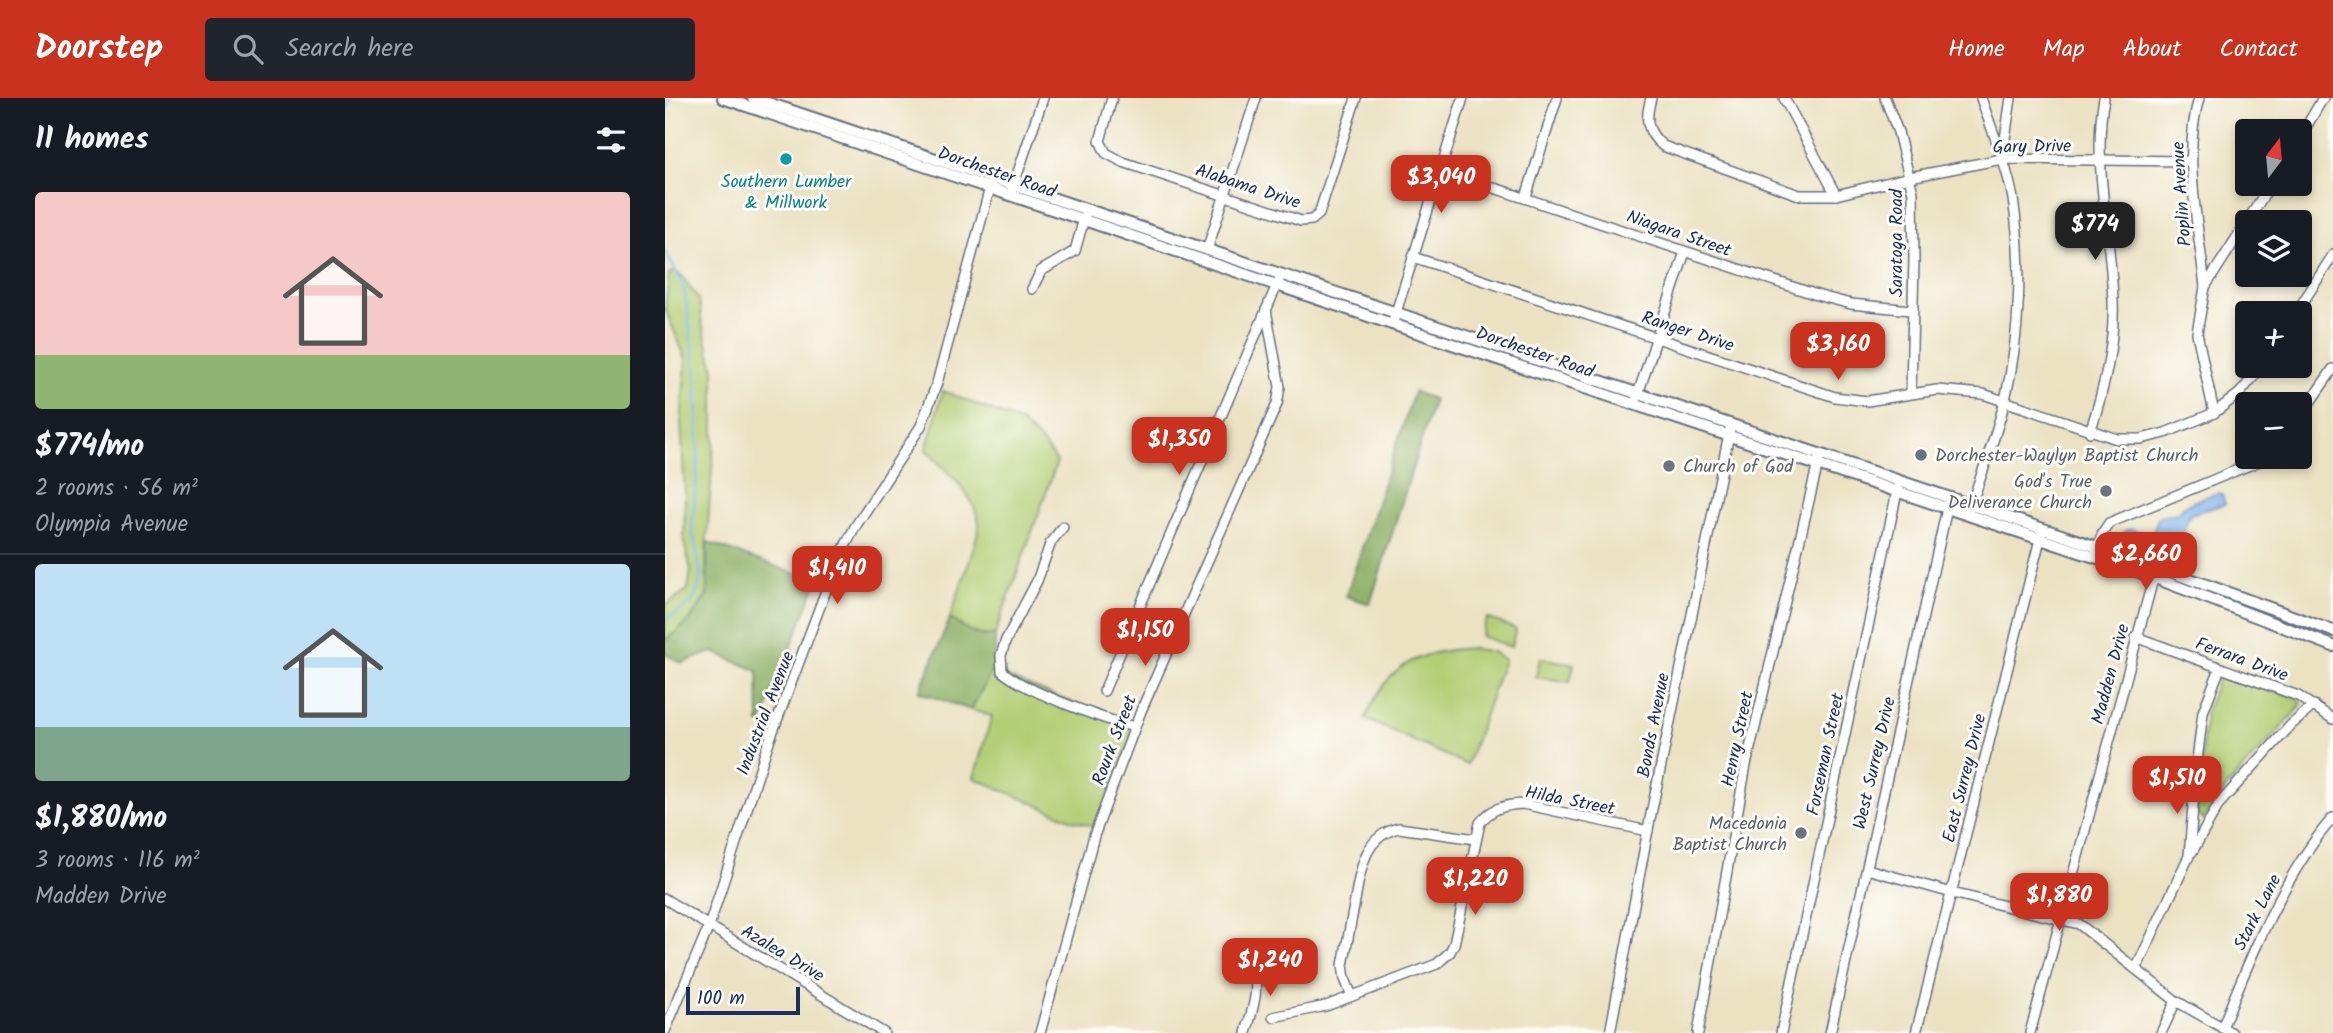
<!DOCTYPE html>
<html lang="en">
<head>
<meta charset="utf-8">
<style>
	:root { --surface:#171b24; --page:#20242c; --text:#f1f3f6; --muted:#9ea1a6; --line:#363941; --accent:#c8321e }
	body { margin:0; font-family:Kalam,sans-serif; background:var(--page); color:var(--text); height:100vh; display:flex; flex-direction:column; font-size:26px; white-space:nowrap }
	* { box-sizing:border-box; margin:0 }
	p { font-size:23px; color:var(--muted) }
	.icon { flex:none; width:38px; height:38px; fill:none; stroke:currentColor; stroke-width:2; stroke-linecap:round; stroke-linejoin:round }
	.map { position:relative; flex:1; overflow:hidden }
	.sheet { display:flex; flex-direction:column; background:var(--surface); width:665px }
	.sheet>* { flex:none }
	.needle { width:46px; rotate:16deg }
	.controls { position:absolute; left:1570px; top:21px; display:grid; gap:14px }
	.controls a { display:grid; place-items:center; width:77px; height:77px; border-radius:7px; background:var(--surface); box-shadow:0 4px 10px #0003; font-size:35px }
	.scale { position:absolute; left:21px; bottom:18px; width:114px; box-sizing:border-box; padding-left:7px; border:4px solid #1b2f5e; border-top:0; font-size:19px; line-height:24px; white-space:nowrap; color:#1b2f5e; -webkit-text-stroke:5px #fdfcf7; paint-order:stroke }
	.price { position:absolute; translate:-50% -60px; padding:0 16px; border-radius:14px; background:var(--accent); color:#fff; font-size:23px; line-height:46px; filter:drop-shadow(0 2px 4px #0008) }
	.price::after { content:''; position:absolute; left:50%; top:42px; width:21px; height:16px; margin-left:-10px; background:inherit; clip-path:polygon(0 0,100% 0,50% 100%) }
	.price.on { background:#222; color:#fff }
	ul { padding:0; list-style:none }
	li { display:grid; align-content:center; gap:14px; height:371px; padding:0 35px }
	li+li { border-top:2px solid var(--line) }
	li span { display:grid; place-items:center; height:217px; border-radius:7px; color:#555 }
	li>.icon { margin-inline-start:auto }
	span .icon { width:126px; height:126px; fill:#fffc; stroke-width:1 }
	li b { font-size:30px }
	h2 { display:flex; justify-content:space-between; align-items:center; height:84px; padding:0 35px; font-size:30px }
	header { display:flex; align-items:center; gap:42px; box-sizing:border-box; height:98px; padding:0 35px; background:var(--accent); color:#fff }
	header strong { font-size:33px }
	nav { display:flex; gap:38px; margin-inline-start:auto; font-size:24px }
	.search { width:490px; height:63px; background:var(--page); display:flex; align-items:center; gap:18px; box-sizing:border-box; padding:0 24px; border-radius:7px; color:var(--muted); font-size:26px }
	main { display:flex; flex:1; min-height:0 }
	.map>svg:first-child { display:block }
</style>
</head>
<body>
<header>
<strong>Doorstep</strong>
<div class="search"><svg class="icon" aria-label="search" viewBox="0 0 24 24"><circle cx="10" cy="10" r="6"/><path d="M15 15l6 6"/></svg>Search here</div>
<nav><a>Home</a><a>Map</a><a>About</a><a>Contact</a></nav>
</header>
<main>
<section class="sheet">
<h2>11 homes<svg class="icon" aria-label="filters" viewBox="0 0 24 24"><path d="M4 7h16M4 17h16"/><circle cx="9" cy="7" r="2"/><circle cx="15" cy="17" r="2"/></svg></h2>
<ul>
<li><span style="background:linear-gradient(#f6c9c9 75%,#8fb573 0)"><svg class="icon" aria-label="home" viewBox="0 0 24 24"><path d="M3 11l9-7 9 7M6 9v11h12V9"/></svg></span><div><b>$774/mo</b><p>2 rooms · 56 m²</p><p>Olympia Avenue</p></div></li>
<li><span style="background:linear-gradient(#bfe0f5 75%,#7fa58c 0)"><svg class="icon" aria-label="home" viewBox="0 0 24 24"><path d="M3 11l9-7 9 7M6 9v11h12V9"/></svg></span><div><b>$1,880/mo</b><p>3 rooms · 116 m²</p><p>Madden Drive</p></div></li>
</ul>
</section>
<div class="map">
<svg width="1668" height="935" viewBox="0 0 1668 935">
	<rect width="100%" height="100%" fill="#fdfcf7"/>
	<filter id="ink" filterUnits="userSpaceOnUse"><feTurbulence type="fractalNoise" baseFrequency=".0143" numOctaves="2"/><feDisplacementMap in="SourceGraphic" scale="14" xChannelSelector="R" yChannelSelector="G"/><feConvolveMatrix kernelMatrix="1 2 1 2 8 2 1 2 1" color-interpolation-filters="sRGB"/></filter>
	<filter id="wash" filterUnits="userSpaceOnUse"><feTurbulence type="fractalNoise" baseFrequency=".00686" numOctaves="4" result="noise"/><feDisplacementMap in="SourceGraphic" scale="28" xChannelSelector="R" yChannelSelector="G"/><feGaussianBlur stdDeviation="1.57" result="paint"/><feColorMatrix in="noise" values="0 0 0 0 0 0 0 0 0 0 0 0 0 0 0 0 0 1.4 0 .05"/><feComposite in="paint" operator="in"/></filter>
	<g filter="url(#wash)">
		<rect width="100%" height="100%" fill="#ebe2c2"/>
		<!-- green -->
		<g fill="#b2ce74" stroke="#667e69" stroke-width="2">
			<polygon points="10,173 17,178 34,202 37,226 49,271 49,342 41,453 42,497 25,522 0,543 0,508 23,491 26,472 19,445 20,397 16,325 21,261 0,211 4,176"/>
			<path d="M278 293 355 324 376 343 392 364 330 536C314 542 298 529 285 520 290 502 315 438 314 426 311 397 280 372 261 352Z"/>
			<polygon points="822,520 851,531 846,549 816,538"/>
			<path d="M806 550 827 554 839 562 802 667 700 621C723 567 749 554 806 550Z"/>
			<polygon points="875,560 909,566 905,584 871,579"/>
			<polygon points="329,569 346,581 470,629 432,729 408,722 309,680 327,618 306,612"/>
			<polygon points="1559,577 1566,577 1632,600 1636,604 1635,609 1564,686 1539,722 1531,716 1541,613 1554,579"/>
		</g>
		<!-- forest -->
		<g fill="#8db166" stroke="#547062" stroke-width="2">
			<polygon points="749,294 769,301 705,506 681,498"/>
			<polygon points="42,444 152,483 96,626 94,625 93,573 48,554 17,565 0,556 0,543 25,522 42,497"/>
			<path d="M285 520C298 529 314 542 330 536L329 569 306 612 254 594Z"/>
		</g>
		<!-- water -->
		<path fill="#7bb1ea" stroke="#4b70a4" stroke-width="2" d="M1554 395 1557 397 1560 406 1525 416 1515 442 1514 458 1508 460C1492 456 1466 454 1458 438L1460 433 1465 431 1482 436 1488 433 1494 418 1513 415 1519 408 1539 399Z"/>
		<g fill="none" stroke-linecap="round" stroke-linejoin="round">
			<!-- stream -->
			<g stroke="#7bb1ea" stroke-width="2.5">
				<polyline points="0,18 5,0"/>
				<polyline points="0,153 19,189 32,281 33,368 27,430 36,476 33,492 27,504 20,510 0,522"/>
			</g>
		</g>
	</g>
	<g filter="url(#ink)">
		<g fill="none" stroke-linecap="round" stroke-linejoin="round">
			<defs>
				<g id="minor">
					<polyline points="447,0 435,43 441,55 458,64 636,123 647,122 654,116 691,0"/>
					<path d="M986 0C980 21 981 34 998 48L1134 97H1171L1245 79 1337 61 1526 63"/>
					<polyline points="1119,0 1171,97"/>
					<polyline points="1220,0 1233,34 1248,95 1249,161 1246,295"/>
					<path d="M1534 0C1517 58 1534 130 1540 189"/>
					<polyline points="1634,41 1658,0"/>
					<polyline points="1337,61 1346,0"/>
					<polyline points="775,72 1155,198 1186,206 1246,212"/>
					<polyline points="347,92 378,0"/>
					<polyline points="861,99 892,0"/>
					<polyline points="542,152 591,0"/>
					<polyline points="748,159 1170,299 1202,303 1272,292 1318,296 1452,341 1476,341 1500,335 1549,315 1575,295 1597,268"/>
					<polyline points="367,191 376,173 410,153 420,117"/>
					<polyline points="1631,215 1668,157"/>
					<polyline points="729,221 798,0"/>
					<polyline points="971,302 1020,154"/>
					<polyline points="1549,315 1532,235 1540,189 1606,86"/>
					<polyline points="1634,320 1668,271"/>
					<path d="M1425 334C1439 292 1450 247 1448 203 1446 137 1427 65 1439 0"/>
					<path d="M1304 413C1316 377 1331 339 1340 302 1355 238 1358 166 1348 101 1342 67 1327 33 1316 0"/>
					<path d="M398 429 386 444 372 483 341 542 336 557 337 573C359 593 440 622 470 629"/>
					<polyline points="1431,454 1438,434 1444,425 1604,359"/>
					<polyline points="1471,539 1633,598 1668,621"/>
					<polyline points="439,593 614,182"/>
					<polyline points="1527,754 1554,706 1626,627 1649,607"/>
					<polyline points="1202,771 1287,795 1414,826 1511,903 1567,935"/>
					<polyline points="0,801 219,935"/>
					<polyline points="1471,871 1524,758 1531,670 1538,614 1555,570"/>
					<path d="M687 898 680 881 678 867C682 847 685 828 689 808 695 776 697 738 734 730L811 741"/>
					<path d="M608 919 661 908 772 866 785 854 789 846 815 725C826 710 840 707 858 706L983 733"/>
					<path d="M1557 930C1583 864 1621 772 1668 720"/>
					<polyline points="0,933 44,828 102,649 171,466 190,429 256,328 272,285 326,86"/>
					<polyline points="375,935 429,738 456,666 476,613 612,306 615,289 601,212"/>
					<path d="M581 935C587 912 596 891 587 867"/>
					<polyline points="945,935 985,721 1065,331"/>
					<polyline points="1033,935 1081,667 1154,361"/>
					<polyline points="1116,935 1233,389"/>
					<polyline points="1165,935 1283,406"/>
					<polyline points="1251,935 1376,437"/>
					<polyline points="1365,935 1490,474"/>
					<polyline points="1496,935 1511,903"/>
				</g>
				<g id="major">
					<polyline points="58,0 727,226 1472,473 1668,548"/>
					<polyline points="88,0 1492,469 1668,533"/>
				</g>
			</defs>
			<!-- minor casing -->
			<use href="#minor" stroke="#646e81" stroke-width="12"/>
			<!-- major casing -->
			<use href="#major" stroke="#646e81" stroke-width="14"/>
			<!-- minor -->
			<use href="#minor" stroke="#fff" stroke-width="9"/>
			<!-- major -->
			<use href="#major" stroke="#fff" stroke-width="10"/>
		</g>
	</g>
	<!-- markers -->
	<circle fill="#0f9aa8" stroke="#fdfcf7" stroke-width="2.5" cx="121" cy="61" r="7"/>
	<g fill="#6b7280" stroke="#fdfcf7" stroke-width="2.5">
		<circle cx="1256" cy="357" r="7"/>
		<circle cx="1004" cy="368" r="7"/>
		<circle cx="1441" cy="393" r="7"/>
		<circle cx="1136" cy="735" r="7"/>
	</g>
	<g text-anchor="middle" stroke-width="6" stroke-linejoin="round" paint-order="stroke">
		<!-- street labels -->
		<g font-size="18" fill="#1b2f5e" stroke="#fdfcf7">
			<text transform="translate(1367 48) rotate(-1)" y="6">Gary Drive</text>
			<text transform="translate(332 74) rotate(19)" y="6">Dorchester Road</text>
			<text transform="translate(583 88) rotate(18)" y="6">Alabama Drive</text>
			<text transform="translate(1516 96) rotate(-94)" y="6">Poplin Avenue</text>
			<text transform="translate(1014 135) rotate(19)" y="6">Niagara Street</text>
			<text transform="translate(1231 145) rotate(-90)" y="6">Saratoga Road</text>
			<text transform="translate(1023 233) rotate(18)" y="6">Ranger Drive</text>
			<text transform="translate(870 254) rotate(19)" y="6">Dorchester Road</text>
			<text transform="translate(1577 561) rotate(20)" y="6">Ferrara Drive</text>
			<text transform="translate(1445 576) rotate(-75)" y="6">Madden Drive</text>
			<text transform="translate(100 615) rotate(-69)" y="6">Industrial Avenue</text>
			<text transform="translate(988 627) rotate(-79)" y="6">Bonds Avenue</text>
			<text transform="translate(1072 641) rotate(-78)" y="6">Henry Street</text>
			<text transform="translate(449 642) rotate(-69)" y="6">Rourk Street</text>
			<text transform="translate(1160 656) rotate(-78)" y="6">Forseman Street</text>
			<text transform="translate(1209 665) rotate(-77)" y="6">West Surrey Drive</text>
			<text transform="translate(1299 680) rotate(-76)" y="6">East Surrey Drive</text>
			<text transform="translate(905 702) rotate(11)" y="6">Hilda Street</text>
			<text transform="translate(1592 814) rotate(-63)" y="6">Stark Lane</text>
			<text transform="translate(118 855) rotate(31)" y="6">Azalea Drive</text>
		</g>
		<!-- culture labels -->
		<g font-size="18" fill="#0d838f" stroke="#fdfcf7">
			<text x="121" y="89">Southern Lumber<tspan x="121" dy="21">&amp; Millwork</tspan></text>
		</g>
		<!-- worship labels -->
		<g font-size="18" fill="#5b616d" stroke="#fdfcf7" text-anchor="start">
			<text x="1270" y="363">Dorchester-Waylyn Baptist Church</text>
			<text x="1018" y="374">Church of God</text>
			<text x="1427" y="389" text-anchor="end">God's True<tspan x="1427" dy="21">Deliverance Church</tspan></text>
			<text x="1122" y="731" text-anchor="end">Macedonia<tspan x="1122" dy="21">Baptist Church</tspan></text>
		</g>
	</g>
</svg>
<div class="controls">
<a><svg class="needle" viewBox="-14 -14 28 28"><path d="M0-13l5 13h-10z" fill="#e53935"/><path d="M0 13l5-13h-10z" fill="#9ea1a6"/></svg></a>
<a><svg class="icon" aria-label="layers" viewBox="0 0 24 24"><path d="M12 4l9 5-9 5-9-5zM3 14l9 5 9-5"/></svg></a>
<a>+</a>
<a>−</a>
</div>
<div class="scale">100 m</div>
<b class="price" style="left:776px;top:117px">$3,040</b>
<b class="price on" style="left:1430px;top:164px">$774</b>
<b class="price" style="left:1173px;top:284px">$3,160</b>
<b class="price" style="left:514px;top:379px">$1,350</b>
<b class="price" style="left:1481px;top:494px">$2,660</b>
<b class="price" style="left:172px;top:508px">$1,410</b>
<b class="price" style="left:480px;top:570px">$1,150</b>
<b class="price" style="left:1512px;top:718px">$1,510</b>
<b class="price" style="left:810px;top:819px">$1,220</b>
<b class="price" style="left:1394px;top:835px">$1,880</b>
<b class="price" style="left:605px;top:900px">$1,240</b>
</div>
</main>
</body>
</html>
